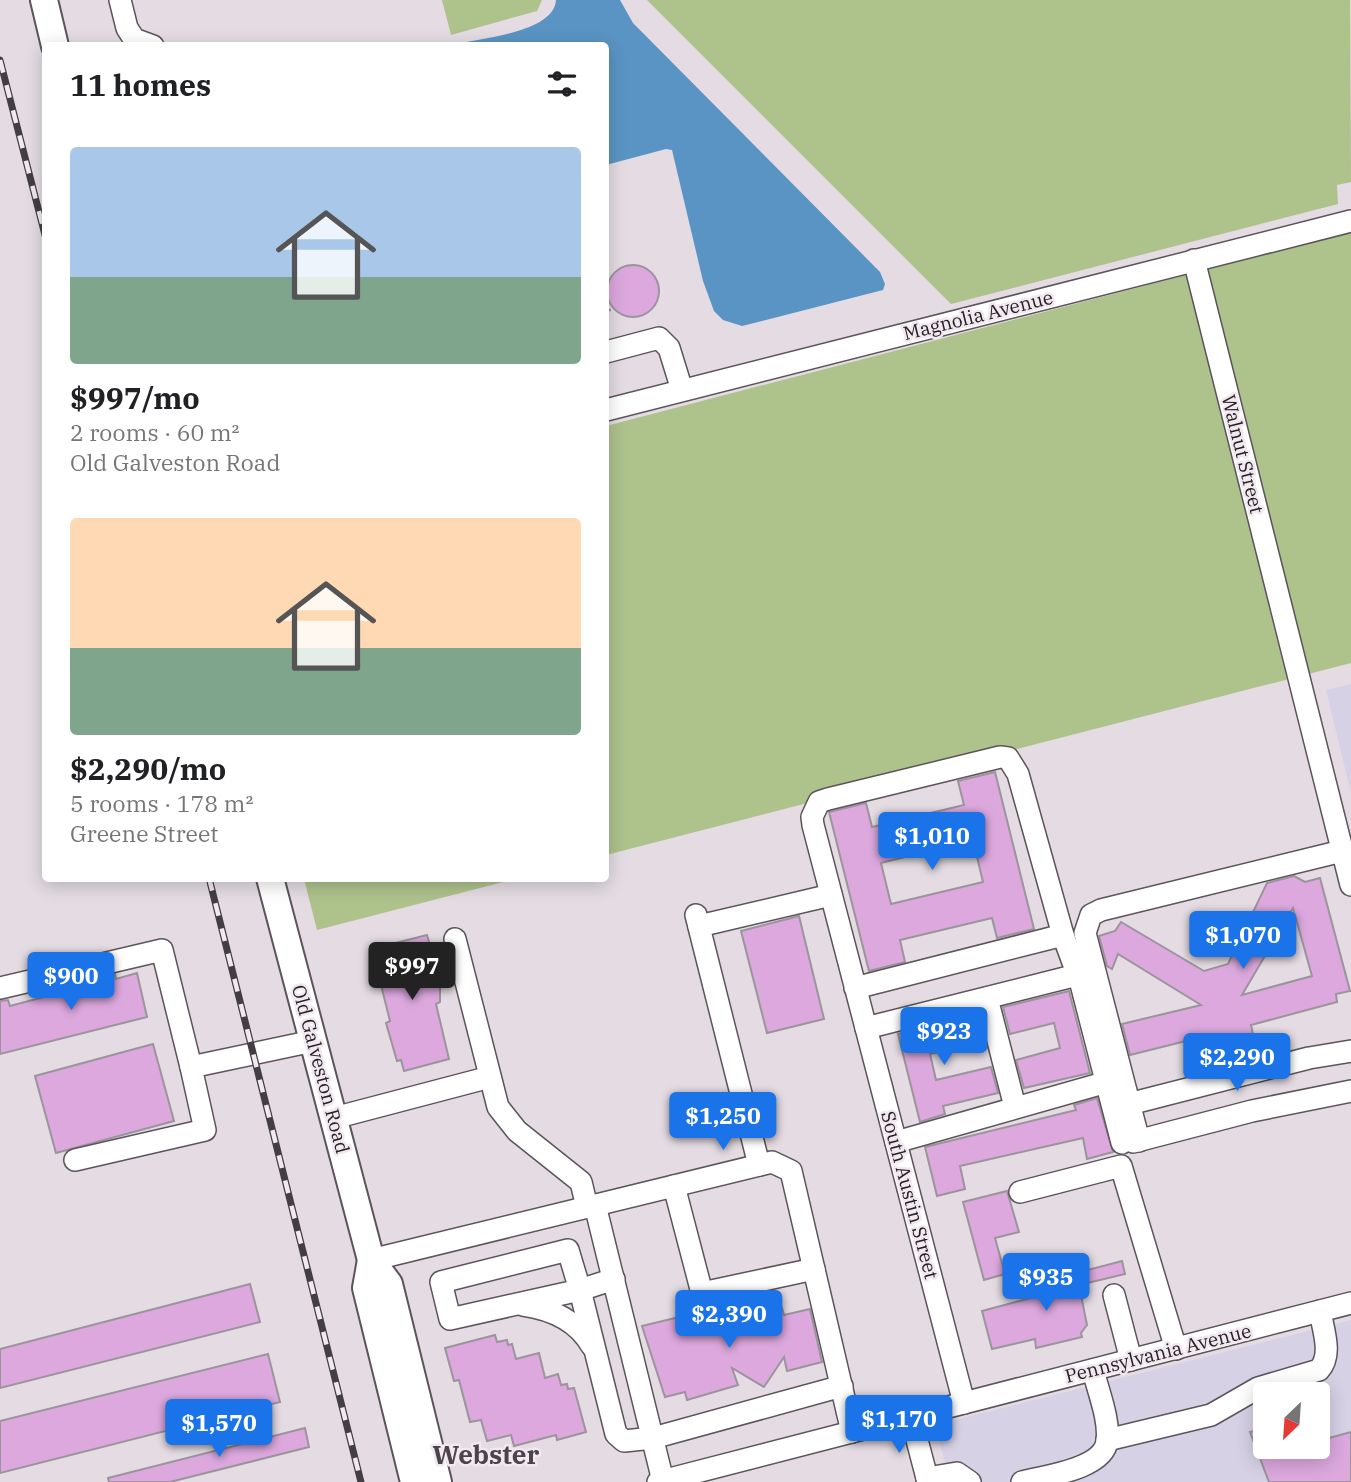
<!DOCTYPE html>
<html lang="en">
<head>
<meta charset="utf-8">
<style>
	:root { --surface:#fff; --page:#f2f2f2; --text:#202124; --muted:#757577; --accent:#1a73e8 }
	body { margin:0; font-family:"IBM Plex Serif",serif; background:var(--page); color:var(--text); height:100vh; display:flex; flex-direction:column; font-size:26px; white-space:nowrap }
	* { box-sizing:border-box; margin:0 }
	p { font-size:23px; color:var(--muted) }
	.icon { flex:none; width:38px; height:38px; fill:none; stroke:currentColor; stroke-width:2; stroke-linecap:round; stroke-linejoin:round }
	.map { position:relative; flex:1; overflow:hidden }
	.side { position:absolute; left:42px; top:42px; width:567px; height:840px; display:flex; flex-direction:column; background:var(--surface); border-radius:7px; box-shadow:0 4px 18px #0003 }
	.side>* { flex:none }
	.needle { width:46px; rotate:205deg }
	.buttons { position:absolute; left:1253px; top:1382px; display:grid; gap:14px }
	.buttons a { display:grid; place-items:center; width:77px; height:77px; border-radius:7px; background:var(--surface); box-shadow:0 4px 18px #0003; font-size:35px }
	.price { position:absolute; translate:-50% -60px; padding:0 16px; border-radius:7px; background:var(--accent); color:#fff; font-size:23px; line-height:46px; filter:drop-shadow(0 2px 4px #0008) }
	.price::after { content:''; position:absolute; left:50%; top:42px; width:21px; height:16px; margin-left:-10px; background:inherit; clip-path:polygon(0 0,100% 0,50% 100%) }
	.price.on { background:#222; color:#fff }
	ul { padding:0; list-style:none }
	li { display:grid; align-content:center; gap:14px; height:371px; padding:0 28px }
	li span { display:grid; place-items:center; height:217px; border-radius:7px; color:#555 }
	li>.icon { margin-inline-start:auto }
	span .icon { width:126px; height:126px; fill:#fffc; stroke-width:1 }
	li b { font-size:30px }
	h2 { display:flex; justify-content:space-between; align-items:center; height:84px; padding:0 28px; font-size:30px }
	.map>svg:first-child { display:block }
</style>
</head>
<body>
<div class="map">
<svg width="1351" height="1482" viewBox="0 0 1351 1482">
	<rect width="100%" height="100%" fill="#e4dbe3"/>
	<!-- education -->
	<g fill="#d7d1e6" fill-rule="evenodd">
		<polygon points="1351,684 1351,793 1326,690"/>
		<path d="M1351 1320V1482H950L935 1425ZM1265 1395H1318V1447H1265Z"/>
	</g>
	<!-- green -->
	<g fill="#aec28c">
		<polygon points="442,0 542,0 537,11 451,35"/>
		<polygon points="647,0 1350,0 1351,182 1337,185 1338,204 951,304"/>
		<polygon points="1351,232 1351,663 606,855 606,426"/>
		<polygon points="304,879 304,878 515,879 317,930"/>
	</g>
	<!-- water -->
	<path fill="#5a94c4" d="M556 0H620L633 23 880 272 885 284 883 290 742 326 723 320 714 311 703 281 672 150 666 149 606 165V46L452 45C479 38 554 33 556 0Z"/>
	<!-- building -->
	<g fill="#dca8de" stroke="#9c949c" stroke-width="2" fill-rule="evenodd">
		<circle cx="633" cy="291" r="26"/>
		<path d="M995 772 1034 929 997 938 992 918 900 940 905 962 869 971 829 812 866 803 872 827 964 805 958 781ZM973 840 983 882 891 904 881 863Z"/>
		<path d="M1294 876 1305 882 1320 878 1350 991 1336 994 1337 1002 1251 1025 1253 1034 1242 1036 1244 1046 1225 1051 1224 1041 1212 1044 1210 1035 1130 1055 1122 1024 1201 1005 1118 954 1112 969 1107 966 1099 936 1115 931 1121 922 1204 971 1228 964 1267 883ZM1293 908 1312 976 1242 995Z"/>
		<polygon points="799,916 824,1019 767,1033 741,931"/>
		<polygon points="427,935 440,979 440,1002 436,1004 449,1059 404,1071 401,1060 397,1061 386,1023 390,1021 372,949"/>
		<polygon points="137,973 147,1017 0,1054 0,1001 8,1000 10,1006 55,994 54,989 115,974 116,979"/>
		<polygon points="1069,991 1090,1073 1024,1088 1016,1060 1060,1048 1054,1023 1010,1034 1003,1007"/>
		<polygon points="978,1015 985,1041 930,1054 936,1080 991,1067 998,1093 943,1106 945,1114 920,1122 898,1034"/>
		<polygon points="153,1044 174,1121 56,1153 35,1076"/>
		<polygon points="1097,1098 1113,1152 1087,1159 1083,1138 960,1166 965,1189 937,1196 925,1147 1076,1110 1074,1105"/>
		<polygon points="1007,1191 1019,1232 995,1238 1005,1274 984,1280 963,1202"/>
		<polygon points="1122,1261 1125,1274 1079,1285 1087,1325 1081,1333 1082,1337 1036,1348 1035,1339 992,1349 982,1311 1068,1288 1065,1276"/>
		<polygon points="250,1284 260,1322 0,1388 0,1349"/>
		<polygon points="782,1308 784,1315 810,1309 822,1362 787,1371 784,1357 764,1387 732,1368 738,1385 687,1400 685,1392 665,1397 642,1326 696,1313 698,1322 730,1313 732,1321"/>
		<polygon points="495,1335 497,1342 507,1340 508,1345 512,1344 516,1359 539,1353 545,1378 558,1374 561,1385 567,1384 568,1389 574,1388 586,1432 557,1440 556,1435 514,1446 511,1435 487,1441 481,1420 470,1422 459,1380 454,1381 445,1348"/>
		<polygon points="268,1354 280,1402 0,1473 0,1421"/>
		<polygon points="305,1428 309,1447 170,1482 109,1482 108,1478"/>
		<polygon points="1265,1428 1265,1447 1318,1447 1318,1441 1351,1432 1351,1482 1269,1482 1250,1432"/>
	</g>
	<g fill="none" stroke-linecap="round" stroke-linejoin="round">
		<defs>
			<g id="minor">
				<polyline points="120,0 127,28 134,39 153,46"/>
				<polyline points="1194,260 1351,885"/>
				<polyline points="606,352 659,338 669,348 682,390"/>
				<polyline points="606,410 1351,221"/>
				<polyline points="696,915 759,1165"/>
				<polyline points="699,926 831,895"/>
				<polyline points="1063,935 1081,984 1122,1143"/>
				<polyline points="455,939 498,1107 517,1131 581,1182 587,1207"/>
				<polyline points="0,988 162,950 191,1067"/>
				<polyline points="855,988 1063,935 1018,774 1008,758 1000,757 828,799 819,802 812,817 813,825 964,1403"/>
				<polyline points="987,998 1015,1107"/>
				<polyline points="866,1028 1077,975"/>
				<polyline points="1129,1104 1309,1058 1351,1051"/>
				<polyline points="334,1118 490,1077"/>
				<polyline points="1139,1141 1085,933 1091,915 1101,910 1342,851"/>
				<polyline points="896,1142 1107,1082"/>
				<polyline points="1133,1142 1252,1111 1351,1091"/>
				<polyline points="75,1160 205,1130 191,1067 313,1041"/>
				<polyline points="674,1186 702,1293 814,1269"/>
				<polyline points="1020,1192 1121,1166 1176,1349"/>
				<polyline points="595,1205 663,1481"/>
				<polygon points="568,1250 580,1290 450,1319 441,1282"/>
				<polyline points="371,1260 772,1162 791,1171 852,1432"/>
				<polyline points="614,1279 580,1290 616,1434 624,1441 653,1438 842,1386"/>
				<polyline points="1114,1295 1131,1360"/>
				<path d="M523 1305C551 1309 578 1321 592 1346"/>
				<polyline points="911,1417 928,1482"/>
				<path d="M1107 1440 1211 1415 1258 1388 1319 1370C1333 1355 1323 1330 1320 1311"/>
				<polyline points="927,1478 957,1473 970,1482"/>
				<polyline points="658,1482 1351,1303"/>
				<path d="M1022 1482C1045 1476 1104 1469 1107 1441 1110 1420 1098 1391 1093 1370"/>
			</g>
			<g id="major">
				<polyline points="44,0 55,46"/>
				<polyline points="270,878 371,1260 389,1284 438,1482"/>
				<polyline points="371,1260 366,1288 414,1482"/>
			</g>
		</defs>
		<!-- minor casing -->
		<use href="#minor" stroke="#5c545b" stroke-width="24"/>
		<!-- major casing -->
		<use href="#major" stroke="#5c545b" stroke-width="30"/>
		<!-- path -->
		<polyline stroke="#948d93" stroke-width="2.5" stroke-dasharray="5 3.5" stroke-linecap="butt" points="606,311 614,309"/>
		<!-- minor -->
		<use href="#minor" stroke="#fff" stroke-width="21"/>
		<!-- major -->
		<use href="#major" stroke="#fff" stroke-width="26"/>
		<defs>
			<g id="rail">
				<polyline points="0,60 46,239"/>
				<polyline points="209,878 361,1482"/>
			</g>
		</defs>
		<!-- rail casing -->
		<use href="#rail" stroke="#433e42" stroke-width="7"/>
		<!-- rail -->
		<use href="#rail" stroke="#f2e8f0" stroke-width="4.5" stroke-dasharray="13" stroke-linecap="butt"/>
	</g>
	<g text-anchor="middle" stroke-width="5" stroke-linejoin="round" paint-order="stroke">
		<!-- street labels -->
		<g font-size="19" fill="#252124" stroke="#f2e8f0">
			<text transform="translate(978 315) rotate(-14)" y="7">Magnolia Avenue</text>
			<text transform="translate(1243 454) rotate(76)" y="7">Walnut Street</text>
			<text transform="translate(321 1069) rotate(75)" y="7">Old Galveston Road</text>
			<text transform="translate(910 1195) rotate(75)" y="7">South Austin Street</text>
			<text transform="translate(1158 1353) rotate(-14)" y="7">Pennsylvania Avenue</text>
		</g>
		<!-- district labels -->
		<g font-size="26" font-weight="bold" fill="#4b444a" stroke="#f2e8f0">
			<text x="486" y="1464">Webster</text>
		</g>
	</g>
</svg>
<div class="buttons">
<a><svg class="needle" viewBox="-14 -14 28 28"><path d="M0-13l5 13h-10z" fill="#e53935"/><path d="M0 13l5-13h-10z" fill="#757577"/></svg></a>
</div>
<b class="price" style="left:932px;top:872px">$1,010</b>
<b class="price" style="left:1243px;top:971px">$1,070</b>
<b class="price on" style="left:412px;top:1002px">$997</b>
<b class="price" style="left:71px;top:1012px">$900</b>
<b class="price" style="left:944px;top:1067px">$923</b>
<b class="price" style="left:1237px;top:1093px">$2,290</b>
<b class="price" style="left:723px;top:1152px">$1,250</b>
<b class="price" style="left:1046px;top:1313px">$935</b>
<b class="price" style="left:729px;top:1350px">$2,390</b>
<b class="price" style="left:899px;top:1455px">$1,170</b>
<b class="price" style="left:219px;top:1459px">$1,570</b>
<section class="side">
<h2>11 homes<svg class="icon" aria-label="filters" viewBox="0 0 24 24"><path d="M4 7h16M4 17h16"/><circle cx="9" cy="7" r="2"/><circle cx="15" cy="17" r="2"/></svg></h2>
<ul>
<li><span style="background:linear-gradient(#a9c7e8 60%,#7fa58c 0)"><svg class="icon" aria-label="home" viewBox="0 0 24 24"><path d="M3 11l9-7 9 7M6 9v11h12V9"/></svg></span><div><b>$997/mo</b><p>2 rooms · 60 m²</p><p>Old Galveston Road</p></div></li>
<li><span style="background:linear-gradient(#ffd9b3 60%,#7fa58c 0)"><svg class="icon" aria-label="home" viewBox="0 0 24 24"><path d="M3 11l9-7 9 7M6 9v11h12V9"/></svg></span><div><b>$2,290/mo</b><p>5 rooms · 178 m²</p><p>Greene Street</p></div></li>
</ul>
</section>
</div>
</body>
</html>
